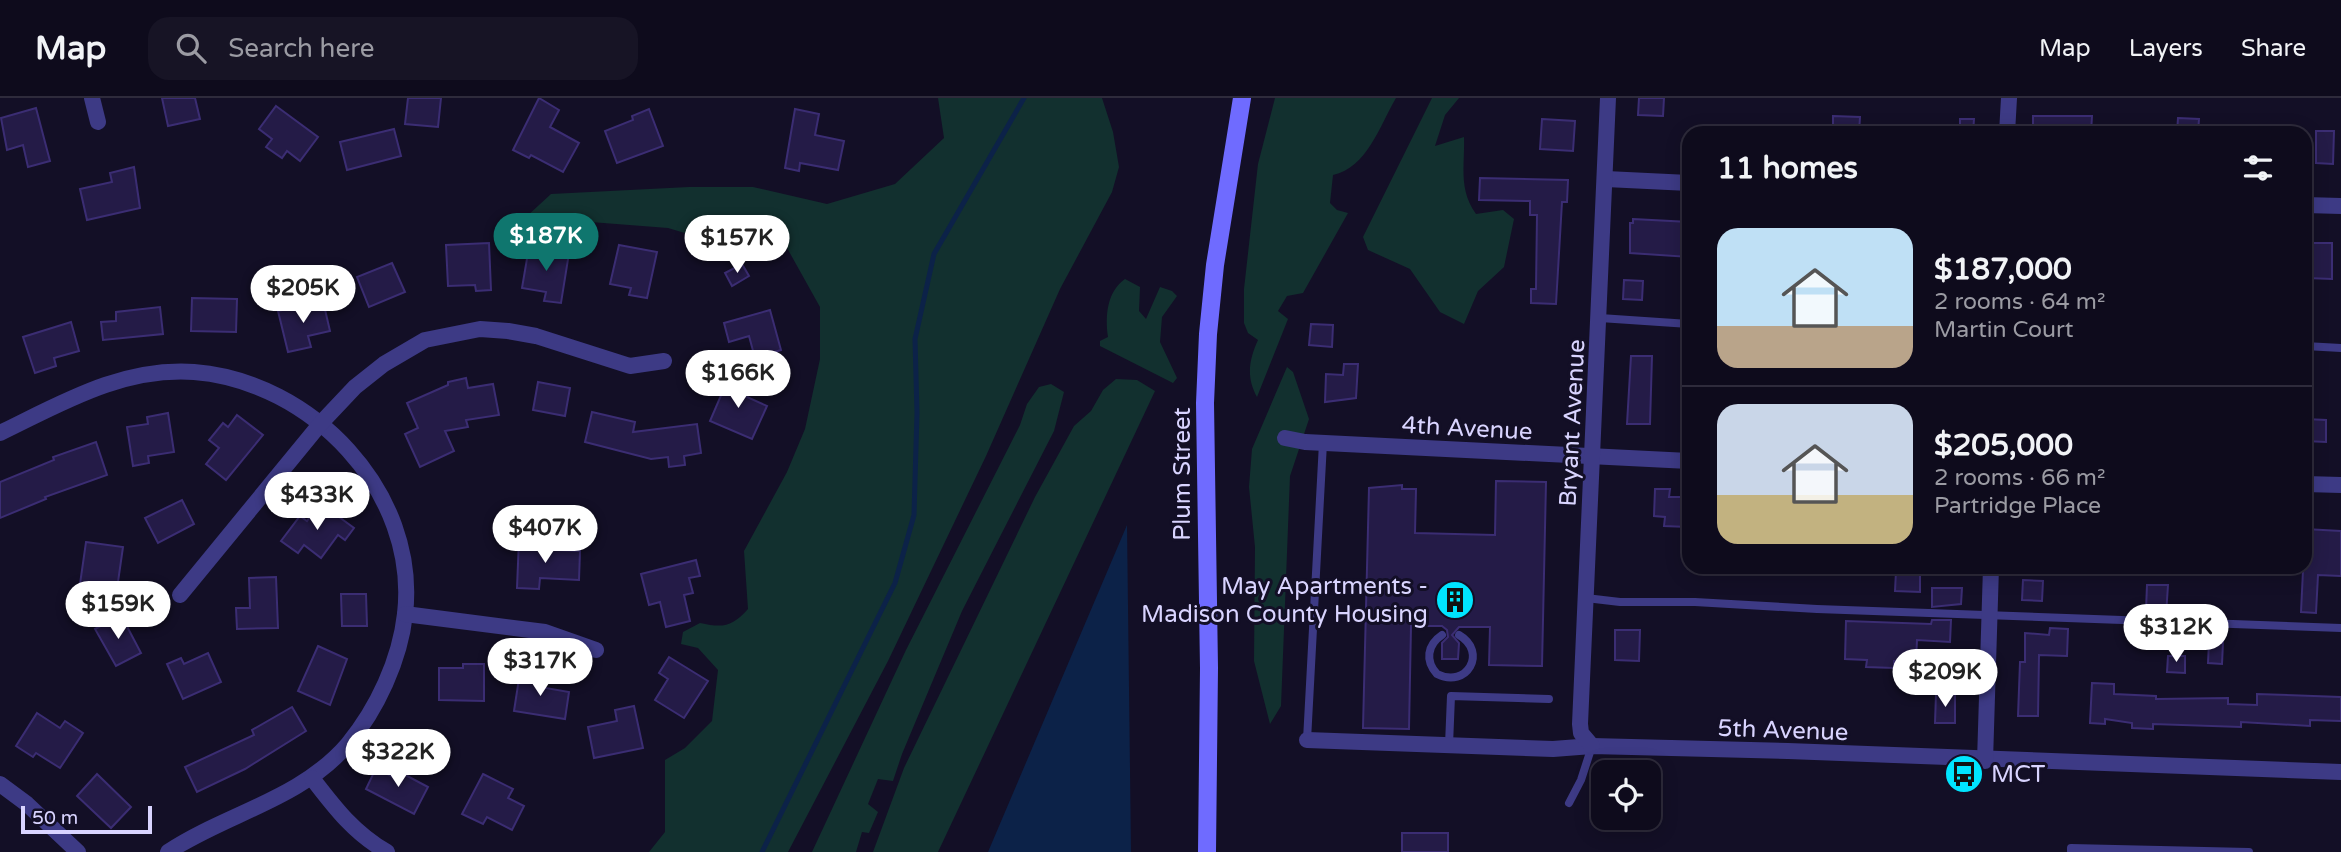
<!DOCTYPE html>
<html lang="en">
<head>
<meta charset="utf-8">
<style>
	:root { --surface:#0e0b1c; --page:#171425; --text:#f1f3f6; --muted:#9b9ba3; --line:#2e2b3b; --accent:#0f766e }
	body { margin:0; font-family:"Varela Round",sans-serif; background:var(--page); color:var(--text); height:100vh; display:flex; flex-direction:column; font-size:26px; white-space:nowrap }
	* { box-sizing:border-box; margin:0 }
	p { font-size:23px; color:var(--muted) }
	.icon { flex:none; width:38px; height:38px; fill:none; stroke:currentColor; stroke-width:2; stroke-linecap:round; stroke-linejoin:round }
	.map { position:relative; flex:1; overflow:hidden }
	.side { position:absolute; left:1682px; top:28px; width:630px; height:448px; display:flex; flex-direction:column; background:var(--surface); border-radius:21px; box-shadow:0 4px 18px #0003,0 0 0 2px var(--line) }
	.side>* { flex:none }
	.fabs { position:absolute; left:1591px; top:662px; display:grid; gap:14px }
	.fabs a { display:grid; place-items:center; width:70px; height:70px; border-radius:14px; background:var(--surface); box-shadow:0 4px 18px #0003,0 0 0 2px var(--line); font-size:35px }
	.scale { position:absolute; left:21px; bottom:18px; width:131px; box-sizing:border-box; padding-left:7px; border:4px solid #d9d4ff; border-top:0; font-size:19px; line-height:24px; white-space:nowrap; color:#d9d4ff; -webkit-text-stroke:5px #130f26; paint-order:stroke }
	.price { position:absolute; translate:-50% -60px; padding:0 16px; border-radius:24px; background:#fff; color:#222; font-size:23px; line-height:46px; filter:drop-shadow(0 2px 4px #0008) }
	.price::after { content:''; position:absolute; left:50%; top:42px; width:21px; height:16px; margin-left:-10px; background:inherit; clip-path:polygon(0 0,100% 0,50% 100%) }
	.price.current { background:var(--accent); color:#fff }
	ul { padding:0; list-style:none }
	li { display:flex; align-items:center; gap:21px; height:175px; padding:0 35px }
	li+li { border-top:2px solid var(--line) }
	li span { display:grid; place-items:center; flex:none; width:196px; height:140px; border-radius:21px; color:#555 }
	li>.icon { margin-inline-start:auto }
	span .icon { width:84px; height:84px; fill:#fffc; stroke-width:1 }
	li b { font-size:30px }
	h2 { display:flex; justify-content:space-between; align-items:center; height:84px; padding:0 35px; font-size:30px }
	header { display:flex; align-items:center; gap:42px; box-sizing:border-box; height:98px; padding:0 35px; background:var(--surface); border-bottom:2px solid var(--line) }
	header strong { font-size:33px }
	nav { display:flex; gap:38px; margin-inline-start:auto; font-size:24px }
	.search { width:490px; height:63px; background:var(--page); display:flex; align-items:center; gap:18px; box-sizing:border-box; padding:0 24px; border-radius:21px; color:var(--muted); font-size:26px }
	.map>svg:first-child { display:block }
</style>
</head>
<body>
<header>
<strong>Map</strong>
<div class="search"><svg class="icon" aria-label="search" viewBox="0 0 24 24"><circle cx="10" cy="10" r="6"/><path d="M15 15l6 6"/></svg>Search here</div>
<nav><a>Map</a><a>Layers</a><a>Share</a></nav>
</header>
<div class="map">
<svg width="2341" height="754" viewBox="0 0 2341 754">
	<rect width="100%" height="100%" fill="#130f26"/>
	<!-- green -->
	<g fill="#12302f">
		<path d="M938 0H1102L1113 34 1119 69 1112 94 1060 191 986 358 888 563 788 754H649L665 734V662L685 650 712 623 718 572 698 550 681 546 683 534 700 525C723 530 732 529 748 511L744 453 787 374 805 331 820 261V209L777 132 715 144 668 130 526 119 551 96 689 89H753L827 106 895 86 944 40Z"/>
		<path d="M1275 0H1396C1380 27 1367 70 1333 77L1330 105 1337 112 1348 115 1303 195 1287 198 1278 213 1288 221 1257 299C1246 279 1249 262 1258 242L1248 235 1244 225V191L1258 66Z"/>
		<path d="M1432 0H1459L1445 17 1435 48 1464 39C1465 67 1458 91 1476 116L1503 112 1514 121 1504 169 1478 193 1464 226 1440 214 1410 171 1368 152 1363 139Z"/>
		<path d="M1125 181 1140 189 1139 213 1146 221 1160 189 1172 193 1177 198 1162 219 1160 244 1177 280 1173 285 1100 248V243L1108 239C1105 217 1107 194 1125 181Z"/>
		<polygon points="1287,269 1293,274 1309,321 1290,378 1281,608 1270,626 1254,563 1255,449 1249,389 1252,351"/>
		<polygon points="1116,281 1137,282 1155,293 938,754 873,754 904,670 1035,399 1074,328 1091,313 1103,292"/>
		<polygon points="1051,286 1064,294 1054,333 962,513 902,656 893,683 878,681 868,706 878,714 869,735 862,734 856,754 812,754 906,552 1020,327 1027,306 1039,289"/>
	</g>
	<!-- water -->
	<polygon fill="#0c2248" points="1127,427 1131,754 988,754"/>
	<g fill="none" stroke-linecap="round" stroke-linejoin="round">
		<!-- stream -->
		<polyline stroke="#0c2248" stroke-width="5" points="762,754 895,485 914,417 917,315 915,241 934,156 1024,0"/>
	</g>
	<!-- building -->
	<g fill="#241b47" stroke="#3b2d73" stroke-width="2">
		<polygon points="162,0 195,0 200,21 168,28"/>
		<polygon points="408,0 441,0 438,29 405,26"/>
		<polygon points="539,0 559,12 550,29 579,45 563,74 531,57 529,60 513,52"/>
		<polygon points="1639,0 1664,0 1663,18 1638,17"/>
		<polygon points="276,8 318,39 300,63 287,53 282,60 266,49 272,41 259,31"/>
		<polygon points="36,10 50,63 28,69 23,47 7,52 1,20"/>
		<polygon points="649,11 663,48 617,65 605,33 633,22 632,18"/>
		<polygon points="795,11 819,16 815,37 844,43 838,72 800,65 799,73 785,70"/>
		<polygon points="1833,18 1860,19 1859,35 1833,35"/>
		<polygon points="2033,18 2092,18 2091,35 2033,35"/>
		<polygon points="2178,20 2199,21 2198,35 2177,35"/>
		<polygon points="1542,21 1575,23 1573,53 1540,51"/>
		<polygon points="1960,21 1974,21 1973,35 1960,35"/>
		<polygon points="394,31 401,58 347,72 340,44"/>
		<polygon points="2316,33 2334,33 2333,66 2316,65"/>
		<polygon points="134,69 140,110 87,122 80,91 112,84 110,75"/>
		<polygon points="1480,80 1568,82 1567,104 1562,104 1556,206 1531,205 1531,191 1536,191 1537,117 1530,117 1530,103 1479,102"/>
		<polygon points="1633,121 1689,124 1689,159 1630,155 1630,125 1633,125"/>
		<polygon points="489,145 491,192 476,193 475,187 448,188 446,147"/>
		<polygon points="2308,145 2332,145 2332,181 2307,180"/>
		<polygon points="619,147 657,154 647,200 629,197 631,190 610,186"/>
		<polygon points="529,149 569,155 561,205 544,203 546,194 522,190"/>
		<polygon points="392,165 405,194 369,209 357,179"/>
		<polygon points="742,166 749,178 732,188 725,175"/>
		<polygon points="1624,182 1643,183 1642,202 1623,201"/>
		<polygon points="192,200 237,201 236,234 191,233"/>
		<polygon points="323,203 330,233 308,238 311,249 288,254 278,213"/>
		<polygon points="160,209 163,236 103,242 101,224 116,223 116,214"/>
		<polygon points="770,212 781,252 755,260 749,238 729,244 724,225"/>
		<polygon points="71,224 79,253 54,260 56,268 35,275 23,239"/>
		<polygon points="1311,226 1333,227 1332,249 1309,247"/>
		<polygon points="1631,258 1652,258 1650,326 1627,326"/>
		<polygon points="1344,266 1358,266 1356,300 1325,304 1326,276 1343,277"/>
		<polygon points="466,280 468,290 493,286 499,317 466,322 468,329 445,333 454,353 420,369 405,336 418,330 407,305 448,287 448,284"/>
		<polygon points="728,281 751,291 747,299 767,308 752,341 710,323"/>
		<polygon points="538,284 570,290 565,318 533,312"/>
		<polygon points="592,314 635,324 633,334 697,326 701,355 684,358 685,367 669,369 668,359 651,361 585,344"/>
		<polygon points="168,315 174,354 148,358 149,365 133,368 127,329 148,326 147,319"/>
		<polygon points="237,317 263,337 226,382 206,366 219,350 209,342 223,325 228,329"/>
		<polygon points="2305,321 2326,322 2326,344 2305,343"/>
		<polygon points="96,344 107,377 45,399 46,401 0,420 0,384 54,362 53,359"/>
		<polygon points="1496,383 1546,384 1542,568 1489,567 1490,529 1459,529 1452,537 1459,545 1458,561 1442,561 1442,545 1448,539 1447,532 1442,528 1411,528 1409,631 1363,630 1369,390 1402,387 1402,391 1416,391 1415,435 1495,437"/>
		<polygon points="1655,391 1670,391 1669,399 1681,399 1681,405 1689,405 1688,429 1664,428 1665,419 1654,418"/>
		<polygon points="182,402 194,426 158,445 145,420"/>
		<polygon points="320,405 354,430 345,442 338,437 321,460 304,447 298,455 281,443 300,418 307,423"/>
		<polygon points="2305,431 2341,433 2341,478 2318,477 2316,515 2301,514"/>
		<polygon points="519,441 533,441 533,451 580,453 579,482 540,480 539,491 517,490"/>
		<polygon points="86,444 123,449 117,491 80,486"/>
		<polygon points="696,462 700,478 689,480 693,495 684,497 690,523 666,529 660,504 649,507 641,476"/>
		<polygon points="1896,473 1920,474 1920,494 1895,493"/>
		<polygon points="276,479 278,530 237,531 236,510 250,510 249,480"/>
		<polygon points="2023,482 2043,483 2042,503 2022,502"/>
		<polygon points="2147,487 2168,487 2166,517 2149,516 2149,512 2146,512"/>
		<polygon points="1932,490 1962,490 1961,506 1932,509"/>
		<polygon points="341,496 366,496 367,528 342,528"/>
		<polygon points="121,517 141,555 116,568 95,531"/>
		<polygon points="1932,522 1951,522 1950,544 1917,542 1916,563 1894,563 1894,570 1866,569 1867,562 1845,561 1846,523 1931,526"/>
		<polygon points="2050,530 2068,531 2067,558 2039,557 2038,618 2018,618 2020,564 2025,564 2025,535 2049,537"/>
		<polygon points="2148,530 2165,530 2165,546 2147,545"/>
		<polygon points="1615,532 1640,532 1639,563 1615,562"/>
		<polygon points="2209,543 2223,544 2222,566 2208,565"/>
		<polygon points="318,548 347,561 330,607 298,593"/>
		<polygon points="208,555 221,584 183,601 167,566 181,560 184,566"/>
		<polygon points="2168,558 2185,558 2185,575 2167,574"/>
		<polygon points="669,559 708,583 684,620 655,602 668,581 659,575"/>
		<polygon points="463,566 484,566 484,603 439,602 439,570 463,570"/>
		<polygon points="520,574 542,577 540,589 569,594 565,621 514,613"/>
		<polygon points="2092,585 2114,586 2114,596 2156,598 2156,601 2228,600 2228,606 2257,607 2257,596 2341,599 2341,623 2310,622 2310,628 2241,624 2241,629 2153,626 2153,631 2132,630 2132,625 2105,621 2105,626 2090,625"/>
		<polygon points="1936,596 1955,597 1955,625 1935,625"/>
		<polygon points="634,608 643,650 594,660 588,629 617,623 615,612"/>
		<polygon points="292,609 306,633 245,671 197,694 185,669 254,637 252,632"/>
		<polygon points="37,615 60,630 65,623 83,635 60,670 36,655 33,659 16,648"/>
		<polygon points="376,670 393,679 396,672 428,689 414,716 366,691"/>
		<polygon points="97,676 131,709 111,730 77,698"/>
		<polygon points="483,676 513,691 508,700 524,708 512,732 487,719 483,726 462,716"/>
		<rect x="1402" y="735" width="46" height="19"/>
	</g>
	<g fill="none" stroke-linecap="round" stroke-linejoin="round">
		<!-- service -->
		<g stroke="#3d3a85" stroke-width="8">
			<polyline points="1600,220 1689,226"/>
			<polyline points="2305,248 2341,250"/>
			<polyline points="1586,500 1620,504 1695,504 1817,511 2341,530"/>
			<path d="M1442 537C1427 547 1425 563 1437 576 1467 591 1488 554 1459 537"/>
			<polyline points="1307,642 1323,345"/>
			<polyline points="1449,647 1451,598 1549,601"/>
			<polyline points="1569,705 1581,682 1592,648"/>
			<polyline points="2071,754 2071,750 2249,754"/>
		</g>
		<!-- minor -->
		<g stroke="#3d3a85" stroke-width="16">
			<polyline points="92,0 98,24"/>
			<polyline points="2007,35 2009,0"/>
			<polyline points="1606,81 1689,85"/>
			<polyline points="2305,107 2341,108"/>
			<path d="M0 335C62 305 122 269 194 274 311 283 419 394 405 516 400 562 377 611 348 646 300 702 227 715 168 754"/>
			<polyline points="1285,340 1305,344 1689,363"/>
			<polyline points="2305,386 2341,387"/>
			<polyline points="180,497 321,325 355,289 384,266 425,242 480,231 508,233 536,238 630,268 664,263"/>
			<polyline points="405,516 545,534 596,552"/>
			<polyline points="1307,642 1553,651 1592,648 1788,653 2341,674"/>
			<polyline points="1592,648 1581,635 1580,626 1608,0"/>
			<polyline points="1985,663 1991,469"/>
			<path d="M312 680C335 710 354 735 387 754"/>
			<polyline points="0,686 27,706 78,754"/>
		</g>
		<!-- secondary -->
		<polyline stroke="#6f6bff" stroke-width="18" points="1207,754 1209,570 1205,305 1208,236 1215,167 1242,0"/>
	</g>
	<!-- icons -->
	<defs>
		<symbol id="building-disc" viewBox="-11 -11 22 22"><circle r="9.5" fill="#00e5ff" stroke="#130f26"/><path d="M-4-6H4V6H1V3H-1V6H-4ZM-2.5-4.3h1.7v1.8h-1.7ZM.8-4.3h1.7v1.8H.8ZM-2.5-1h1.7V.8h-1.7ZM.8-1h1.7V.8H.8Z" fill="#111"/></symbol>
		<symbol id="bus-disc" viewBox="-11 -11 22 22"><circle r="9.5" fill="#00e5ff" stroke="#130f26"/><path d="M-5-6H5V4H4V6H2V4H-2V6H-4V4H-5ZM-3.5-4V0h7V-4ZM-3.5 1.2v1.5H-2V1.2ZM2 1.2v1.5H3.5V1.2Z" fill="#111"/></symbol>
	</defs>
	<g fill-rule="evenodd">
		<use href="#building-disc" x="1433" y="480" width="44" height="44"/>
		<use href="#bus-disc" x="1942" y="654" width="44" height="44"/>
	</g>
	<g text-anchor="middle" stroke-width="6" stroke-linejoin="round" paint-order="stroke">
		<!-- street labels -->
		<g font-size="24" fill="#d9d4ff" stroke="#130f26">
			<text transform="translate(1572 325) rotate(-87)" y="8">Bryant Avenue</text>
			<text transform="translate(1467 330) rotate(3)" y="8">4th Avenue</text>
			<text transform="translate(1182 376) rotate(-90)" y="8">Plum Street</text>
			<text transform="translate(1783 632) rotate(2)" y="8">5th Avenue</text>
		</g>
		<!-- poi labels -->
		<g font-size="24" fill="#d9d4ff" stroke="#130f26" text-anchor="end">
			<text x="1428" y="496">May Apartments -<tspan x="1428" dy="28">Madison County Housing</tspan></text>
			<text x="1991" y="684" text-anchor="start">MCT</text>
		</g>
	</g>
</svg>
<div class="fabs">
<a><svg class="icon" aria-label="locate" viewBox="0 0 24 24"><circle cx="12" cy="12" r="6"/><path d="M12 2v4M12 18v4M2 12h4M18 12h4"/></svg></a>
</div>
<div class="scale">50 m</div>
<b class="price current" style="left:546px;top:175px">$187K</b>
<b class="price" style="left:737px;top:177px">$157K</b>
<b class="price" style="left:303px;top:227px">$205K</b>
<b class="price" style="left:738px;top:312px">$166K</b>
<b class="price" style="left:317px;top:434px">$433K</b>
<b class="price" style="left:545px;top:467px">$407K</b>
<b class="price" style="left:118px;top:543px">$159K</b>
<b class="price" style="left:2176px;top:566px">$312K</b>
<b class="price" style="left:540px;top:600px">$317K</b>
<b class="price" style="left:1945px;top:611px">$209K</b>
<b class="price" style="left:398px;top:691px">$322K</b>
<section class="side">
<h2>11 homes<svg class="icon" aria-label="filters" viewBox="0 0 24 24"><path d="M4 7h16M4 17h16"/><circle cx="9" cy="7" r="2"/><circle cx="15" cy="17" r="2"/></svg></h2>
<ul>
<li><span style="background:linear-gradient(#bfe0f5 70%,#b9a48a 0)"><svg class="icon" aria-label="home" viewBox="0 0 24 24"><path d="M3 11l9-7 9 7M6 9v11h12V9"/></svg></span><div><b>$187,000</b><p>2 rooms · 64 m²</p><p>Martin Court</p></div></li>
<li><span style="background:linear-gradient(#c9d6e8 65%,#c2b280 0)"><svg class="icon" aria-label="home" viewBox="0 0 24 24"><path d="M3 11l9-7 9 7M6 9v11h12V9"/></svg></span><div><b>$205,000</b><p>2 rooms · 66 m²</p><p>Partridge Place</p></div></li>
</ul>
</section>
</div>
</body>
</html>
